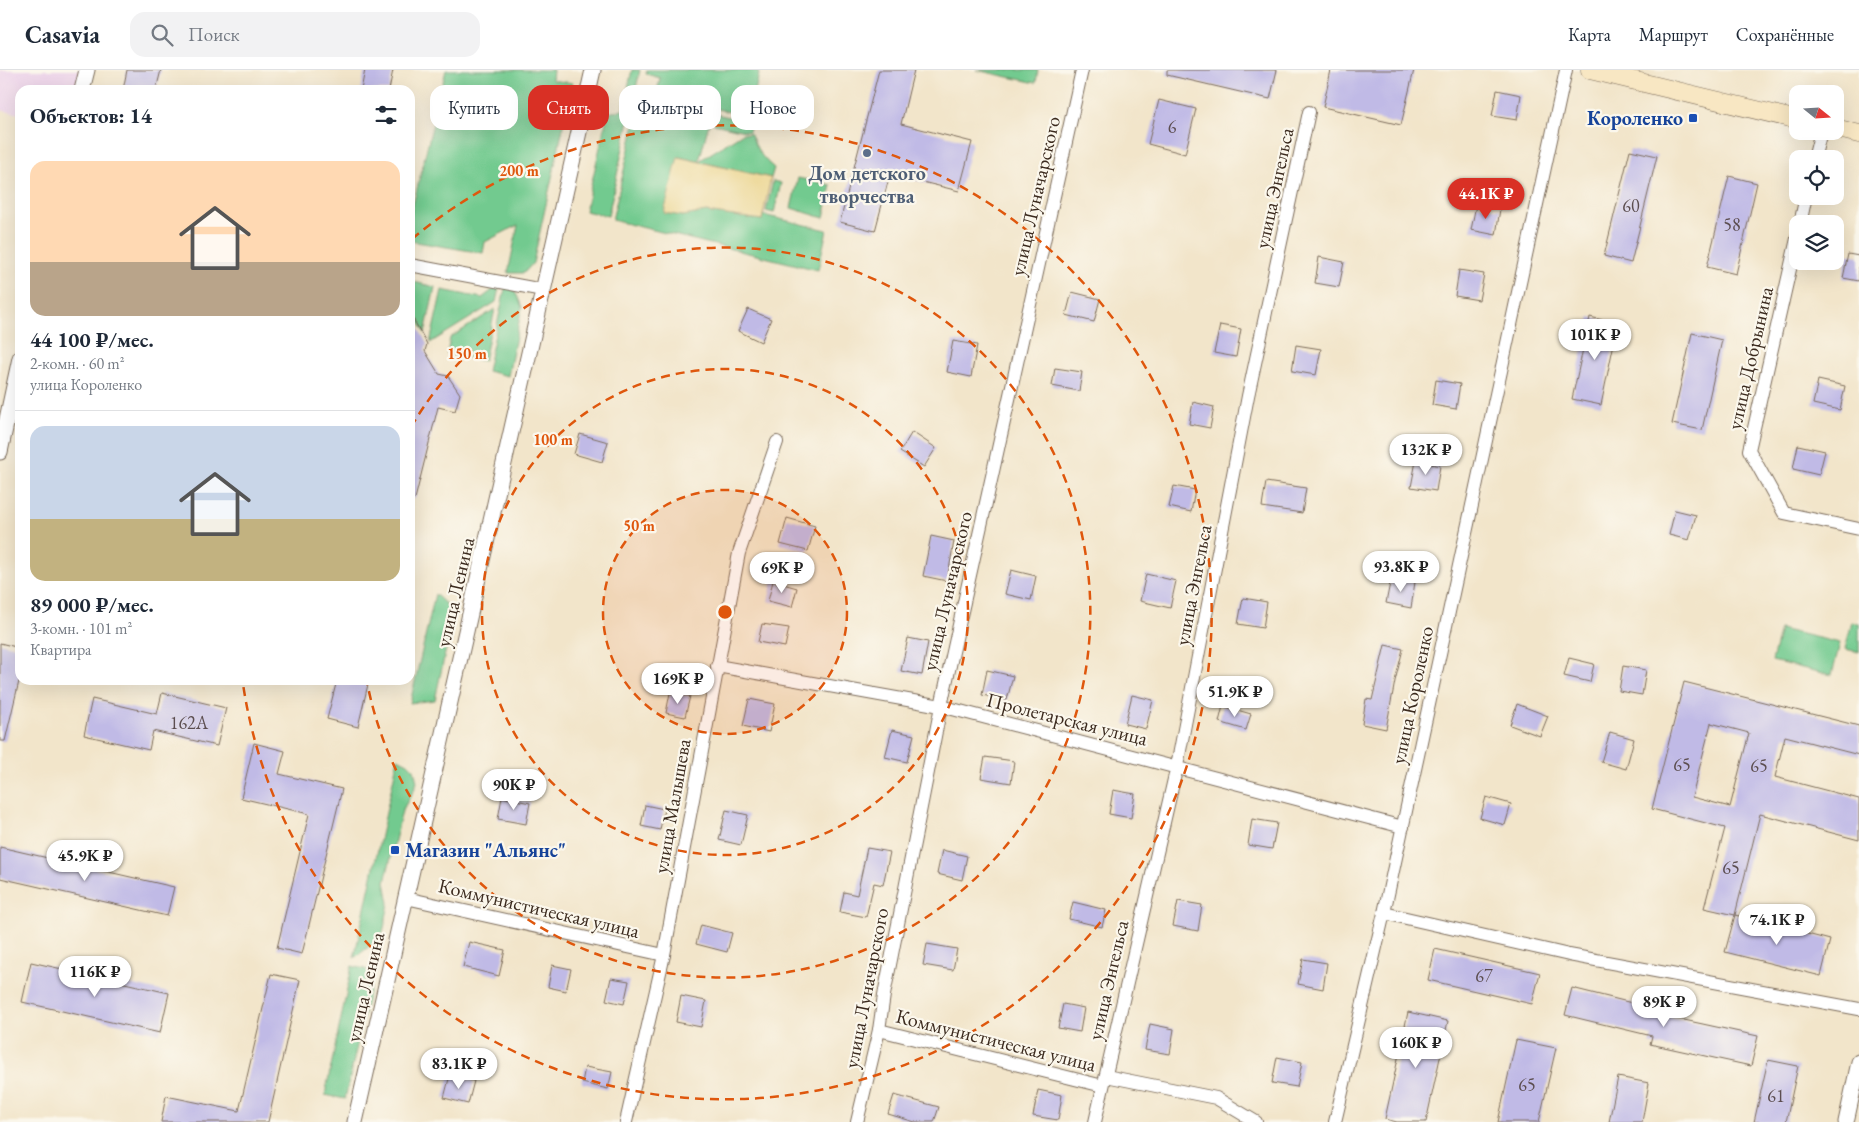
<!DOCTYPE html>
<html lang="ru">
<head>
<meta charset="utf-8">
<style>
	:root { --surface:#fff; --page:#f2f2f3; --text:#1f2937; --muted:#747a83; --line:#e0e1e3; --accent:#d93025 }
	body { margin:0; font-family:"EB Garamond",serif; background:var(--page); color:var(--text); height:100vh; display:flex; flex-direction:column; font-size:19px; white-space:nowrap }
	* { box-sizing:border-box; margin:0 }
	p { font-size:16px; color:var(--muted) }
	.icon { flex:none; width:28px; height:28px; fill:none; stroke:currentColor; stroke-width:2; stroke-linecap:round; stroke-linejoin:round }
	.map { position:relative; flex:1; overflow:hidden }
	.side { position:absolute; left:15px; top:15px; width:400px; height:600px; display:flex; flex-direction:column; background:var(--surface); border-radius:15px; box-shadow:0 5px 20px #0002 }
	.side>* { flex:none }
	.banner { position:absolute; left:430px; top:15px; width:475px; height:45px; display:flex; gap:10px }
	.needle { width:32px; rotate:108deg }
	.tools { position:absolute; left:1789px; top:15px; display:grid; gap:10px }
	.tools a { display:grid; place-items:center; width:55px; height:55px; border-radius:10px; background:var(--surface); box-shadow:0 5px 20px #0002; font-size:25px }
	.price { position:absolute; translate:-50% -42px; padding:0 11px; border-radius:18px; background:#fff; color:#222; font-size:16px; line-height:32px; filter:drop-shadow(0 1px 2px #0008) }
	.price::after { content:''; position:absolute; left:50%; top:30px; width:15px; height:11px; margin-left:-8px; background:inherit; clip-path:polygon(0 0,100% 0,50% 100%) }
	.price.current { background:var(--accent); color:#fff }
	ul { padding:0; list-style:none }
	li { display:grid; align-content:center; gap:10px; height:265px; padding:0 15px }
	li+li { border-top:1px solid var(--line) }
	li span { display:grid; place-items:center; height:155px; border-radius:15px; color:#555 }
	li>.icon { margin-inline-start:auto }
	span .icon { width:90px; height:90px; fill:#fffc; stroke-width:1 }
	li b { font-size:21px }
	h2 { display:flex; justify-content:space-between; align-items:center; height:60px; padding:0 15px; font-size:21px }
	.chip { padding:0 18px; border-radius:15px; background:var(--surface); box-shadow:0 5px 20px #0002; font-size:18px; line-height:45px }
	.chip.current { background:var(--accent); color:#fff }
	header { display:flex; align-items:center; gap:30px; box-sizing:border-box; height:70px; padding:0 25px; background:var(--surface); border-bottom:1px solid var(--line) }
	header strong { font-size:24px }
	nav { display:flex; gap:28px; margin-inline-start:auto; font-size:18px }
	.search { width:350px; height:45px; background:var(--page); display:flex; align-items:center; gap:12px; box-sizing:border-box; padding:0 18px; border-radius:15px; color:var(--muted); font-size:19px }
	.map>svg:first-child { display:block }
</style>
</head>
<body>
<header>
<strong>Casavia</strong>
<div class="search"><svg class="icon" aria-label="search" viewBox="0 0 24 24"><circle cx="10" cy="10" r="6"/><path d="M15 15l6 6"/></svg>Поиск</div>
<nav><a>Карта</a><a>Маршрут</a><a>Сохранённые</a></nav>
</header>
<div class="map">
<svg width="1859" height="1052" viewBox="0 0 1859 1052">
	<rect width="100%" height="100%" fill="#fbf7ec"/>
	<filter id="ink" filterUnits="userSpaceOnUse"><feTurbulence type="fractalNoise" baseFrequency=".02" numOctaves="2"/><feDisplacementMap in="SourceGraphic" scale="10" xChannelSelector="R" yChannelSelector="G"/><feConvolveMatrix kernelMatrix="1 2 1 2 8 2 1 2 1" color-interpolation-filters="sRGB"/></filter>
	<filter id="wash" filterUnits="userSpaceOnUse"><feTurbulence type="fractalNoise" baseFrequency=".0096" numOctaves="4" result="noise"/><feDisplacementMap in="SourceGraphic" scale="20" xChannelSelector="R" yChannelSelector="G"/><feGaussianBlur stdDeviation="1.12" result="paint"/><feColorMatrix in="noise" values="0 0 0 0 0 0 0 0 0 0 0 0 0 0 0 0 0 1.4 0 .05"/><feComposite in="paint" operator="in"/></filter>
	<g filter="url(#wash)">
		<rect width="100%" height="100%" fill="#f2e5ca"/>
		<!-- built -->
		<polygon fill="#ecd1ea" points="0,0 87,0 82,20 20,20 20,44 0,40"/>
		<!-- green -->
		<g fill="#72ca8f" stroke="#567a56">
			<polygon points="446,0 553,0 552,10 573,13 533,193 524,203 508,203 518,155 485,172 483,183 410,171 410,147"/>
			<polygon points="632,0 640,0 608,146 585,141 608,43 623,40"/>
			<path d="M647 0H757L759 4 755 21 762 28 758 31 754 48 713 38 699 91 743 63 751 64C756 79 762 88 774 98L771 108 679 87 665 143 683 146 706 142 762 150 763 145 827 160 818 200 612 150 639 37 653 40 660 8 646 4Z"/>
			<polygon points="976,0 1038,0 1036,13"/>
			<polygon points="716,44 751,52 749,62 714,54"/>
			<polygon points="798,108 831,115 824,148 791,138"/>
			<polygon points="773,111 781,113 774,143 766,141"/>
			<polygon points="410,211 435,217 425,263 410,235"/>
			<polygon points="506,214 515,221 522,237 508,306 487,301"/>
			<polygon points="499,218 496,232 430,273 442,220 482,228 494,219"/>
			<polygon points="495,239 484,291 447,284 450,268"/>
			<polygon points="435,524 454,542 435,630 410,633"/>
			<polygon points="1852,552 1859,554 1859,582 1845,579"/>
			<polygon points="1780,559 1840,573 1832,605 1772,591"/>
			<polygon points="398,688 408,693 414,699 417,712 414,720 402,741 385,812 389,833 383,863 378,870 354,888"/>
			<polygon points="352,896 365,899 371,902 372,909 345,1029 325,1025"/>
		</g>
		<!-- sand -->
		<polygon fill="#eeda9e" stroke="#94825e" points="678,87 771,108 762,150 706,142 683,146 664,143"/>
		<g id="blocks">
			<!-- building -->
			<g fill="#c0bae6" fill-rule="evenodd">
				<polygon points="127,0 161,0 156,20 123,20"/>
				<polygon points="365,0 393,0 389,20 361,20"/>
				<polygon points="879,0 914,0 901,54 972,72 959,121 890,104 875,161 840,152"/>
				<polygon points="1167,0 1277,0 1270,29 1167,5"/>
				<polygon points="1331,0 1414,0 1401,55 1323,37"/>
				<polygon points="1497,20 1521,25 1517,50 1492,46"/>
				<polygon points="1159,30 1196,39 1185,84 1148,74"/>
				<polygon points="1630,80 1657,86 1631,193 1604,186"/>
				<polygon points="1729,106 1757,113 1736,204 1707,197"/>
				<polygon points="1476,135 1500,139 1496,165 1471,160"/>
				<polygon points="1848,184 1859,186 1859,211 1843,208"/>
				<polygon points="1319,187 1344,192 1339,217 1315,213"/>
				<polygon points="1459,200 1484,204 1479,230 1455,226"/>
				<polygon points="1072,222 1100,229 1094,252 1066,245"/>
				<polygon points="748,239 771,249 761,272 738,261"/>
				<polygon points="410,243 427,274 425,281 439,304 448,306 460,324 455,341 438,337 415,429 410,428"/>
				<polygon points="1590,247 1618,254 1601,335 1572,329"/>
				<polygon points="1220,255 1241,259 1236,287 1214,283"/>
				<polygon points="1692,263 1722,270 1702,360 1672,354"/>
				<polygon points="953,271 977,275 971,307 947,302"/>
				<polygon points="1296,275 1321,279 1316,305 1292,301"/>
				<polygon points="1055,298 1082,302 1079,321 1052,316"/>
				<polygon points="1436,310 1460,314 1456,339 1432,335"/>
				<polygon points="1818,310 1845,316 1840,340 1813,334"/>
				<polygon points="1193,332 1214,337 1210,358 1189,354"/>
				<polygon points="912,362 936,378 924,397 900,382"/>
				<polygon points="580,364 608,372 602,392 574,384"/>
				<polygon points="1798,375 1825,381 1819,405 1793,399"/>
				<polygon points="1416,391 1440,396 1436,421 1411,417"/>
				<polygon points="1266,412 1306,418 1302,443 1262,437"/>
				<polygon points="1174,416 1195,420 1191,442 1169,437"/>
				<polygon points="1675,440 1696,445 1689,470 1669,465"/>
				<polygon points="787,448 815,456 808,481 780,474"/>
				<polygon points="931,466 954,471 947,511 923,506"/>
				<polygon points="1011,500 1036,506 1031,530 1005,524"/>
				<polygon points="1146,504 1176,511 1170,538 1140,531"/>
				<polygon points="1391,508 1415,512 1411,538 1386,533"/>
				<polygon points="773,511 797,518 792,537 768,531"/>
				<polygon points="1243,528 1267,532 1263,558 1238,554"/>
				<polygon points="762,554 789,558 785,577 758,572"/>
				<polygon points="908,568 928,572 922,605 901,601"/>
				<polygon points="0,573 20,578 20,607 5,671 0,671"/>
				<polygon points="1385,575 1403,579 1395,611 1386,659 1362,654 1366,629 1372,630"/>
				<polygon points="1569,588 1594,594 1590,612 1564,606"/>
				<polygon points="1623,596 1646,600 1642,625 1619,621"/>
				<polygon points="987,600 1013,606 1007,630 982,625"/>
				<polygon points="337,610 369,610 358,657 327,649"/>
				<path d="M1684 612 1859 656V685L1785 666 1775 707 1859 729V770L1760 744 1735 845 1704 838 1725 758 1652 739ZM1711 653 1749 663 1730 737 1692 727Z"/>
				<polygon points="162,623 226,638 217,676 153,661 149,680 84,665 92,629 157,644"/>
				<polygon points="670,623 690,626 685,647 666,643"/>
				<polygon points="1132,625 1153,630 1146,659 1125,654"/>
				<polygon points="749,629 775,634 769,662 743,656"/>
				<polygon points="1517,634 1548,646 1540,666 1510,655"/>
				<polygon points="1223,636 1251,644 1246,660 1219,652"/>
				<polygon points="892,660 914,665 907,692 885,687"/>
				<polygon points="1610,662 1634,669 1626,699 1601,692"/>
				<polygon points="254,673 285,681 279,704 342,719 302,884 277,878 309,744 241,728"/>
				<polygon points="985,687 1014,691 1011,713 981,708"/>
				<polygon points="1113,720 1135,724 1131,748 1109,744"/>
				<polygon points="502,727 530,733 526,754 498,749"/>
				<polygon points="1486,727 1511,734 1505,755 1480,748"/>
				<polygon points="645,735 664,739 660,760 641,756"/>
				<polygon points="726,740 748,745 741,775 719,770"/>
				<polygon points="1252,749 1277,753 1272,779 1248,775"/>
				<polygon points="0,777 174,817 167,846 0,808"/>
				<polygon points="867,778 890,782 883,815 874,813 866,847 840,842 844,822 857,825"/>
				<polygon points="942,780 967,786 962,810 937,804"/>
				<polygon points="1178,831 1202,835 1198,861 1173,856"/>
				<polygon points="1073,832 1106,840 1102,857 1069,849"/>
				<polygon points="1735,845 1830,870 1821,906 1725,882"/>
				<polygon points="701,855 732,863 727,882 696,874"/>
				<polygon points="469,872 505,880 499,906 463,897"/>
				<polygon points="927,874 957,879 953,900 923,895"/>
				<polygon points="1435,879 1540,903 1532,934 1428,910"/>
				<polygon points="1303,889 1327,893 1323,919 1298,914"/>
				<polygon points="31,892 169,923 160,963 22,932"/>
				<polygon points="552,895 571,899 566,921 548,917"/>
				<polygon points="271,904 300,910 268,1052 161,1052 166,1026 239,1041"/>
				<polygon points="611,908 629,911 624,934 606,930"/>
				<polygon points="1572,918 1640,935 1638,940 1758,966 1751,996 1650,974 1652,966 1565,945"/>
				<polygon points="681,926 706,931 701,957 676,952"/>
				<polygon points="1063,934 1084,938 1080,962 1058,958"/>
				<polygon points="1408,942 1448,951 1426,1052 1397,1052 1385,1049"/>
				<polygon points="1150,954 1174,959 1170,984 1145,980"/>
				<polygon points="1516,970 1556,978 1539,1052 1498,1052"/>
				<polygon points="1277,987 1302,992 1297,1017 1272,1013"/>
				<polygon points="1768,990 1798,996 1786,1052 1754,1052"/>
				<polygon points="585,997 612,1002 608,1019 582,1013"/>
				<polygon points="450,1005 474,1011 468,1034 444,1028"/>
				<polygon points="1618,1007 1649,1013 1642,1052 1609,1052"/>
				<polygon points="1038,1020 1062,1025 1058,1050 1033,1046"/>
				<polygon points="894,1025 939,1037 934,1052 915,1052 888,1044"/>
			</g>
		</g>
	</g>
	<g filter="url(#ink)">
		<use href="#blocks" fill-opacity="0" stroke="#7b6b5a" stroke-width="1"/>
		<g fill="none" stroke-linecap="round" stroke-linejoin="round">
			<defs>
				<g id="minor">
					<polyline points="1814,89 1821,61"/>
					<polyline points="1800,154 1806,126"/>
					<polyline points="1798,164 1749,380 1784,443 1859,459"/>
					<polyline points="410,195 543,220"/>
					<polyline points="717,596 941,636 1403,757"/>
					<polyline points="406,828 664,885"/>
					<polyline points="1384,843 1569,885 1859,939"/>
					<polyline points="879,960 1103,1016"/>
					<polyline points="1106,1006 1216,1028 1256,1052"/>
					<polyline points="626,1052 664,885 739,483 777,372"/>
					<polyline points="857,1052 879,960 884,925 941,636 1082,0"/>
					<polyline points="1095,1052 1177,696 1248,326 1309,42"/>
					<polyline points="1335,1052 1384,843 1566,0"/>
				</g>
				<g id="tertiary">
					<polyline points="82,20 87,0"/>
					<polyline points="0,382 20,288"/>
					<polyline points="355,1052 593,0"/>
					<polyline points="1846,1052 1859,992"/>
				</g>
				<g id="secondary">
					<polyline points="1590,0 1798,50"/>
					<polyline points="1835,58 1859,64"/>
				</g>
			</defs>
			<!-- minor casing -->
			<use href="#minor" stroke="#7b6b5a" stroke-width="14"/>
			<!-- tertiary casing -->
			<use href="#tertiary" stroke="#7b6b5a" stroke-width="17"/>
			<!-- secondary casing -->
			<use href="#secondary" stroke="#7b6b5a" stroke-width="19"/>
			<!-- minor -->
			<use href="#minor" stroke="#fff" stroke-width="12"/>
			<!-- tertiary -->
			<use href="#tertiary" stroke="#fff" stroke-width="15"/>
			<!-- secondary -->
			<use href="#secondary" stroke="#f8e7c3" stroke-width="18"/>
		</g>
	</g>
	<!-- distance rings -->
	<circle cx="725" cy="542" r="122" fill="#df570d" fill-opacity=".12"/>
	<g fill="none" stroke="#df570d" stroke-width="2.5" stroke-dasharray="9 6">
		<circle cx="725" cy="542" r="122"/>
		<circle cx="725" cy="542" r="243"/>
		<path d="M411 357A365 365 0 1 1 367 612"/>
		<path d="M412 169A487 487 0 1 1 243 614"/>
	</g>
	<!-- markers -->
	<g fill="#1a4fb4" stroke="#fbf7ec" stroke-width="2">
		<rect x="1688" y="43" width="10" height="10" rx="2.5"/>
		<rect x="390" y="775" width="10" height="10" rx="2.5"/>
	</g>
	<circle fill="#5c6f8a" stroke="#fbf7ec" stroke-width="2" cx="867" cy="83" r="5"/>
	<g text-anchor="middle" stroke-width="4.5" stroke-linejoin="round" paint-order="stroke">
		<!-- number labels -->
		<g font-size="18" fill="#5c4e50">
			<text x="1172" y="63">6</text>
			<text x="1631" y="142">60</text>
			<text x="1732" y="161">58</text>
			<text x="189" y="659">162А</text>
			<text x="1682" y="701">65</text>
			<text x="1759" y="702">65</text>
			<text x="1731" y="804">65</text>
			<text x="1484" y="912">67</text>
			<text x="1527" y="1021">65</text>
			<text x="1776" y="1032">61</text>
		</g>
		<!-- transit labels -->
		<g font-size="20" font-weight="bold" fill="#164399" stroke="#fbf7ec" text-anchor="end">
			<text x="1683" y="55">Короленко</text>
			<text x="405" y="787" text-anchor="start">Магазин "Альянс"</text>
		</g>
		<!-- service labels -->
		<g font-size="20" font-weight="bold" fill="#4e5e75" stroke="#fbf7ec">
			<text x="867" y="110">Дом детского<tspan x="867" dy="23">творчества</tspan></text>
		</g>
		<!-- street labels -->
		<g font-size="20" fill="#3b2a1e" stroke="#fbf7ec">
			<text transform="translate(1274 118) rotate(-78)" y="7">улица Энгельса</text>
			<text transform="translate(1035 126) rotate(-77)" y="7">улица Луначарского</text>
			<text transform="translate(1750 288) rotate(-77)" y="7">улица Добрынина</text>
			<text transform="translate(1193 515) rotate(-79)" y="7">улица Энгельса</text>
			<text transform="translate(947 521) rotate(-77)" y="7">улица Луначарского</text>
			<text transform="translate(455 522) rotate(-77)" y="7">улица Ленина</text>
			<text transform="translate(1412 625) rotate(-78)" y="7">улица Короленко</text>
			<text transform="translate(1067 649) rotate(14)" y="7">Пролетарская улица</text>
			<text transform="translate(672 736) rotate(-80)" y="7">улица Малышева</text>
			<text transform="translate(539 838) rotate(13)" y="7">Коммунистическая улица</text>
			<text transform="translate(1108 910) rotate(-77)" y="7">улица Энгельса</text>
			<text transform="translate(365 917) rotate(-77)" y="7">улица Ленина</text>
			<text transform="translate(866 918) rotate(-79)" y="7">улица Луначарского</text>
			<text transform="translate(996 970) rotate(14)" y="7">Коммунистическая улица</text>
		</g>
	</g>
	<circle cx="725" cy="542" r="8" fill="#df570d" stroke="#fbf7ec" stroke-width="2.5"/>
	<g font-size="15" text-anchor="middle" font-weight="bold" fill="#df570d" stroke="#fbf7ec" stroke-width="4.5" stroke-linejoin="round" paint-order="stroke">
		<text x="519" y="106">200 m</text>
		<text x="467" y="289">150 m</text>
		<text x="553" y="375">100 m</text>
		<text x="639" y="461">50 m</text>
	</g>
</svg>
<div class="tools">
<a><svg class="needle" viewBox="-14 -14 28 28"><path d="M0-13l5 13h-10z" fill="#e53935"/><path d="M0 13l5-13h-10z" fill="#747a83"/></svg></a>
<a><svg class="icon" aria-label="locate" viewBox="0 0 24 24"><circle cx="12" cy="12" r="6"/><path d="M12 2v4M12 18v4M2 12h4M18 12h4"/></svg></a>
<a><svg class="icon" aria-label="layers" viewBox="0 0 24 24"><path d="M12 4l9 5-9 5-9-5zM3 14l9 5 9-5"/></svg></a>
</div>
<b class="price current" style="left:1486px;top:150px">44.1K ₽</b>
<b class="price" style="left:1595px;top:291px">101K ₽</b>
<b class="price" style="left:1426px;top:406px">132K ₽</b>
<b class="price" style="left:1401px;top:523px">93.8K ₽</b>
<b class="price" style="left:782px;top:524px">69K ₽</b>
<b class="price" style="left:678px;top:635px">169K ₽</b>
<b class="price" style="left:1235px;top:648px">51.9K ₽</b>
<b class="price" style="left:514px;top:741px">90K ₽</b>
<b class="price" style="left:85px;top:812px">45.9K ₽</b>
<b class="price" style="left:1777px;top:876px">74.1K ₽</b>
<b class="price" style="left:95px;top:928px">116K ₽</b>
<b class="price" style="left:1664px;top:958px">89K ₽</b>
<b class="price" style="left:1416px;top:999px">160K ₽</b>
<b class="price" style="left:459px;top:1020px">83.1K ₽</b>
<div class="banner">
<a class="chip">Купить</a>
<a class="chip current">Снять</a>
<a class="chip">Фильтры</a>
<a class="chip">Новое</a>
</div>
<section class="side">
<h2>Объектов: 14<svg class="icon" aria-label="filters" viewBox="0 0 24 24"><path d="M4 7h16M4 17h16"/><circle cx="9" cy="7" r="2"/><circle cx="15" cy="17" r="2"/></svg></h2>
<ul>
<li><span style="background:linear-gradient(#ffd9b3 65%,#b9a48a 0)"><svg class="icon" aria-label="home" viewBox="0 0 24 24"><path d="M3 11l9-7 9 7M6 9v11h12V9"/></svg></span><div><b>44 100 ₽/мес.</b><p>2-комн. · 60 m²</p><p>улица Короленко</p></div></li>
<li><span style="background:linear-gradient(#c9d6e8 60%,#c2b280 0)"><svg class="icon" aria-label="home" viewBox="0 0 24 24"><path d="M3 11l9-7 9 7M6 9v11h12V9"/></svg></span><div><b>89 000 ₽/мес.</b><p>3-комн. · 101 m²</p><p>Квартира</p></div></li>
</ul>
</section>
</div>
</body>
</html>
